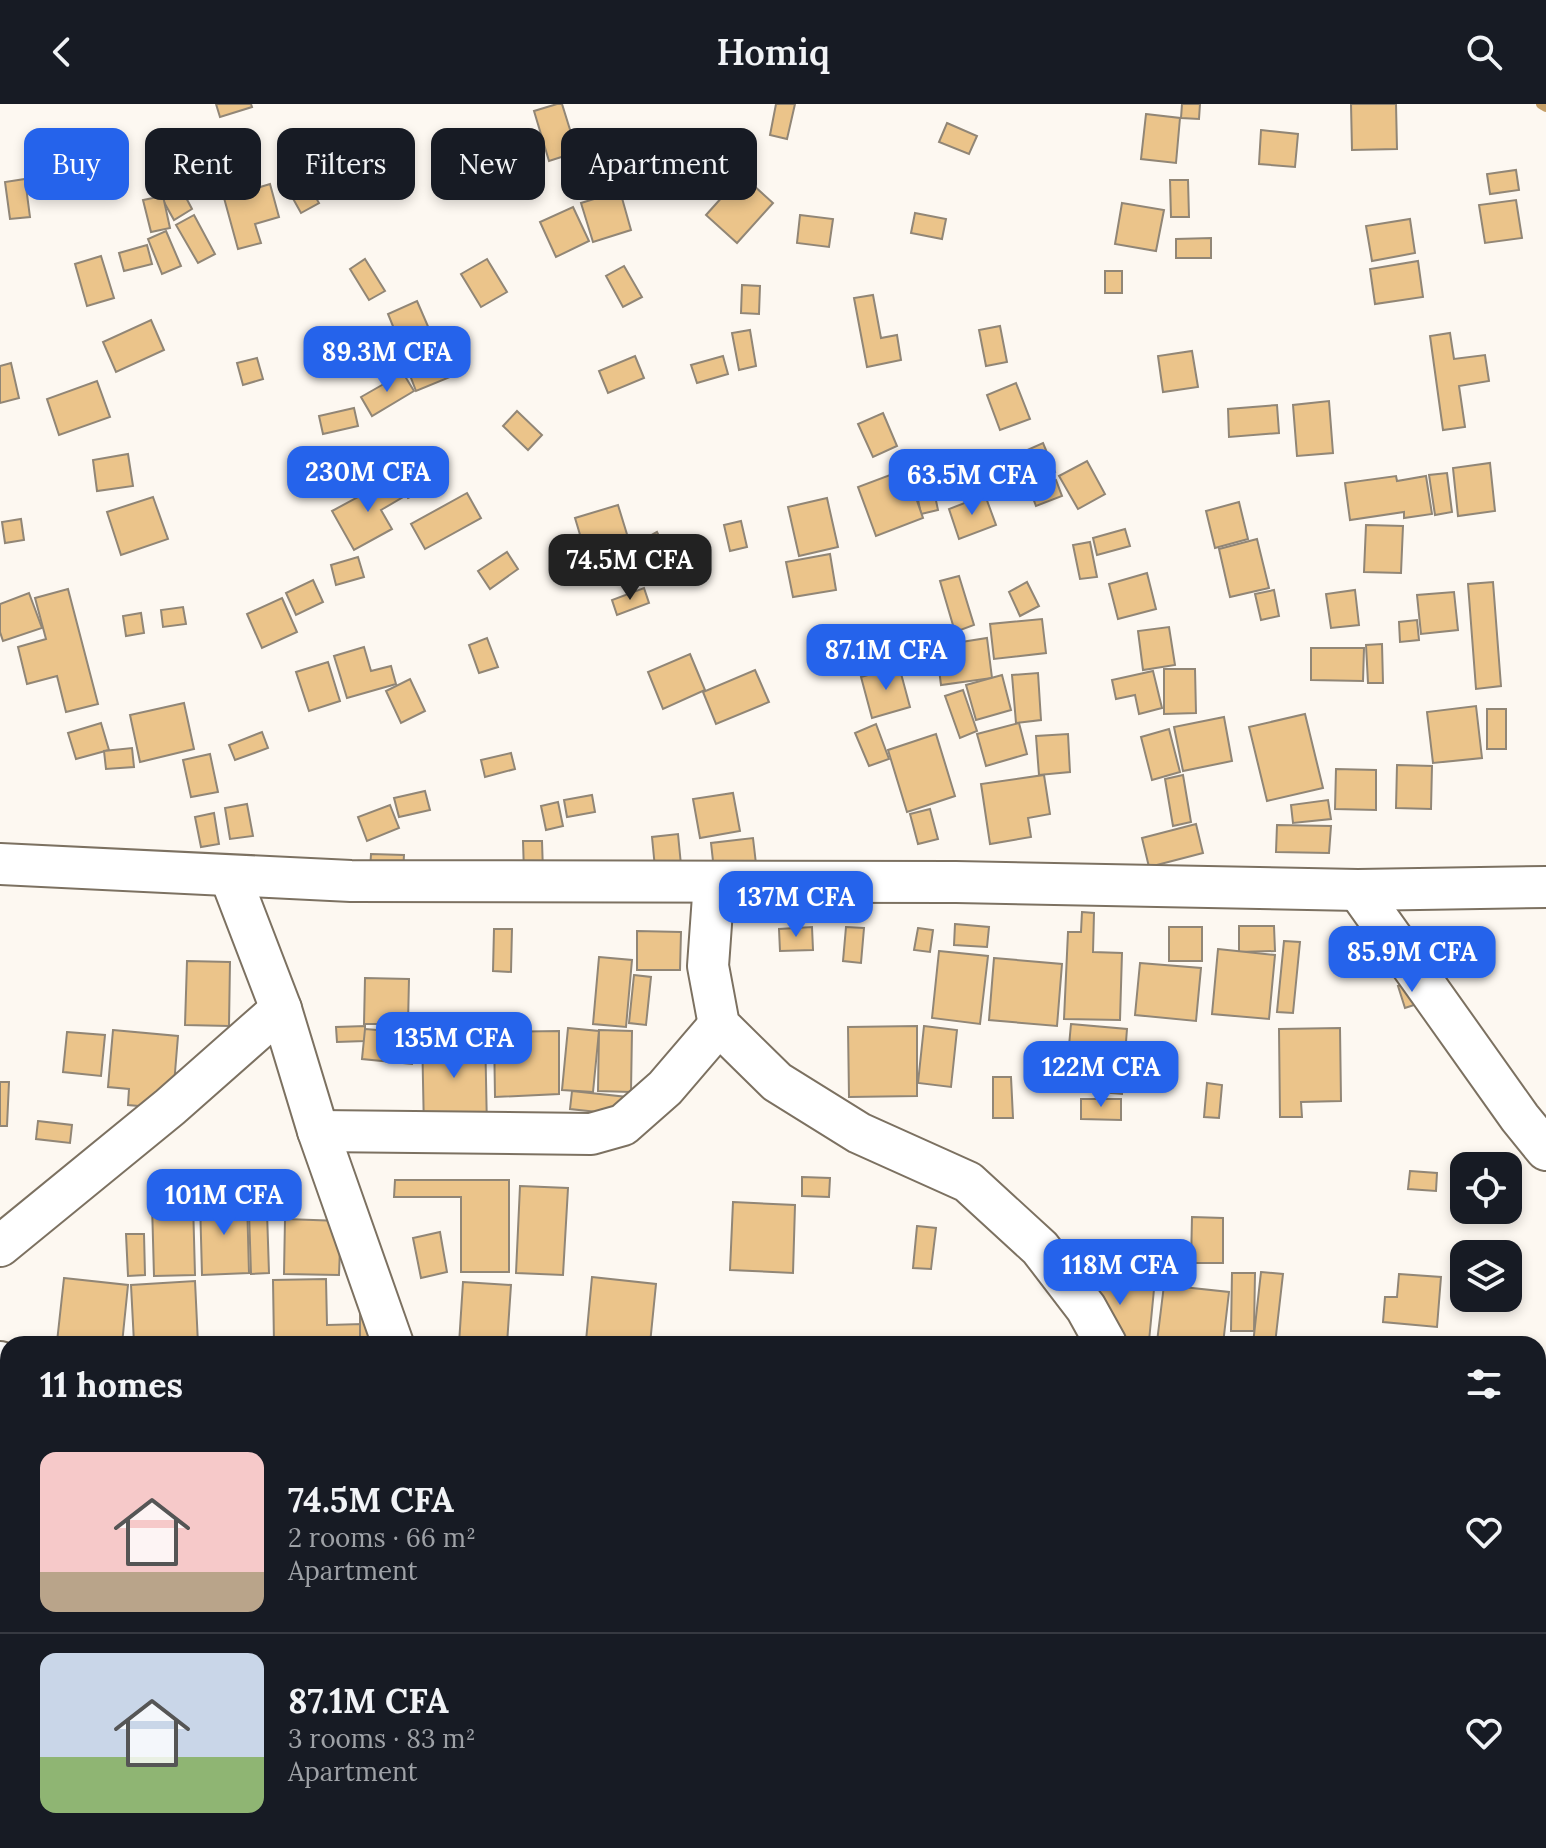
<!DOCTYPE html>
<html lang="en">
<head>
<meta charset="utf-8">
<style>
	:root { --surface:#171b24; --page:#242831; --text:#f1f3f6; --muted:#9ea1a6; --line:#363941; --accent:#2563eb }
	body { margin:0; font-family:Lora,serif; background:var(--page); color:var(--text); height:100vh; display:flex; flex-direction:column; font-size:30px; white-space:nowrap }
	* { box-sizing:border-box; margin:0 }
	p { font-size:26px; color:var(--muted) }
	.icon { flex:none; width:44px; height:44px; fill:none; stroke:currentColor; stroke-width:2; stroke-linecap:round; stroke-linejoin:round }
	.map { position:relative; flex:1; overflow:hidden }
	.side { position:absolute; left:0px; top:1232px; width:1546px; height:512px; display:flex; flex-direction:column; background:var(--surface); border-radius:24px 24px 0 0; box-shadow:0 4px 12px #0003 }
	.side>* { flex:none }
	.guide { position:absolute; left:24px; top:24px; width:800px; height:72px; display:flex; gap:16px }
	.fabs { position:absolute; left:1450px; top:1048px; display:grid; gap:16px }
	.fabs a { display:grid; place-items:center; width:72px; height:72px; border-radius:16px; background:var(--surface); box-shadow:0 4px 12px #0003; font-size:40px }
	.price { position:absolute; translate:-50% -68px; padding:0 18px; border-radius:16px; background:var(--accent); color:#fff; font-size:26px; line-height:52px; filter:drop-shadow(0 2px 4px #0008) }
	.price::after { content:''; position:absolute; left:50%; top:48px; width:24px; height:18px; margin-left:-12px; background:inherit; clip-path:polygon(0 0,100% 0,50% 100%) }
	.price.selected { background:#222; color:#fff }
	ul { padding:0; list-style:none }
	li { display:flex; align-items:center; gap:24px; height:200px; padding:0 40px }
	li+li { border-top:2px solid var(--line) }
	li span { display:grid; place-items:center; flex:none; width:224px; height:160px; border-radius:16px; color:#555 }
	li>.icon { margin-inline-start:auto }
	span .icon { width:96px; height:96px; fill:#fffc; stroke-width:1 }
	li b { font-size:34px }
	h2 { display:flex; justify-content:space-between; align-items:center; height:96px; padding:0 40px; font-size:34px }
	.tag { padding:0 28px; border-radius:16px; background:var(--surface); box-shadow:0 4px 12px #0003; font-size:28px; line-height:72px }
	.tag.selected { background:var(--accent); color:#fff }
	header { display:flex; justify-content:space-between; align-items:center; height:104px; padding:0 40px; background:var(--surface); font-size:36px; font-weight:600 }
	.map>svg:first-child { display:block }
</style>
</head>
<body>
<header><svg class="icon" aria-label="back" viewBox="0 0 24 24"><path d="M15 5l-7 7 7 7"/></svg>Homiq<svg class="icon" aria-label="search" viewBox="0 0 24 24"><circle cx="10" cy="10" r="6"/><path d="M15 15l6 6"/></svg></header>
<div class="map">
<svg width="1546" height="1744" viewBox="0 0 1546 1744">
	<rect width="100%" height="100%" fill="#fdf8f1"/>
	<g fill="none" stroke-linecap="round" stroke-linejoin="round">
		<!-- stream -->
		<polyline stroke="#c49d65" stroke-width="10" points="1541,0 1546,3"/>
	</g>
	<!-- building -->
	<g fill="#ebc48a" stroke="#918676" stroke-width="2">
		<polygon points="216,0 251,0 252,3 220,13"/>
		<polygon points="557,0 562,0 577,48 549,57 534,7"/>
		<polygon points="776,0 795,0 787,35 770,31"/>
		<polygon points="1182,0 1200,0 1199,15 1181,14"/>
		<polygon points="1351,0 1396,0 1397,45 1352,46"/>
		<polygon points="1146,10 1180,14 1176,59 1141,55"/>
		<polygon points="947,19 977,32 969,50 939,38"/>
		<polygon points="1261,26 1298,30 1295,63 1259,60"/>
		<polygon points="687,30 718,59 687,93 656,64"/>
		<polygon points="360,34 369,69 351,74 342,39"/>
		<polygon points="298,63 319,99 301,109 281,73"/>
		<polygon points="1516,66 1519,86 1490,90 1487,70"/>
		<polygon points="174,71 192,105 174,116 155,82"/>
		<polygon points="742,71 773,99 737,139 706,111"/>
		<polygon points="25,75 30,113 10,115 5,78"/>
		<polygon points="1170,76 1188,76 1189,113 1171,113"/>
		<polygon points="270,80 279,113 255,120 261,139 238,145 224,94"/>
		<polygon points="620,87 631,126 593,138 581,99"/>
		<polygon points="163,92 170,124 151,128 143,96"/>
		<polygon points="1516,96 1522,134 1485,139 1479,101"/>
		<polygon points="1122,99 1164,106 1156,147 1115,140"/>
		<polygon points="573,103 589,137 556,153 540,118"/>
		<polygon points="915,109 946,115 942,135 911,129"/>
		<polygon points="194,111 215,150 198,159 176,121"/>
		<polygon points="800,111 833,115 829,143 797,139"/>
		<polygon points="1410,115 1415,149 1372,157 1366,122"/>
		<polygon points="166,127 181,162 162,170 148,135"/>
		<polygon points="1211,134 1211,154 1176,154 1176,135"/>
		<polygon points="147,141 152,160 124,167 119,149"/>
		<polygon points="101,152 114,194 87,202 75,160"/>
		<polygon points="365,155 385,187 369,196 350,165"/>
		<polygon points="487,155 507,188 481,203 461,170"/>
		<polygon points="1418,157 1423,193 1375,200 1370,165"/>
		<polygon points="624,162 642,193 623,203 606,172"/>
		<rect x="1105" y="167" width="17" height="22"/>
		<polygon points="742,181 760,182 759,210 741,209"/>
		<polygon points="873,191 881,234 897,231 901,256 867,263 854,194"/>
		<polygon points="417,197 433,234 403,247 388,210"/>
		<polygon points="151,216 164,246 116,268 103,238"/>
		<polygon points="1000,222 1007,258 986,262 979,226"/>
		<polygon points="750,226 756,262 739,266 732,229"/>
		<polygon points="1450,229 1454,255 1485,251 1489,277 1459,282 1465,323 1443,326 1430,232"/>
		<polygon points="1192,247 1198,283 1163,288 1158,252"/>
		<polygon points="442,252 450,273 416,287 408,266"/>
		<polygon points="635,252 644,274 608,289 599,267"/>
		<polygon points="723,252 728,270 697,279 691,261"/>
		<polygon points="257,254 263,275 243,281 237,259"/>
		<polygon points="11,259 19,294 0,299 0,262"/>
		<polygon points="403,269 414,287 372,312 361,293"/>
		<polygon points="97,277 110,313 59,331 47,295"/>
		<polygon points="1016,279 1030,315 1000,326 987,291"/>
		<polygon points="1329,297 1333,349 1297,352 1293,301"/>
		<polygon points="1277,301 1279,329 1229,333 1228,305"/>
		<polygon points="354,304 358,322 323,330 319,312"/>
		<polygon points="517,307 542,331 528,346 503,322"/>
		<polygon points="883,309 897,342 873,353 858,320"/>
		<polygon points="1043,339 1055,368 1037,376 1025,347"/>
		<polygon points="128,350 133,382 97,387 93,356"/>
		<polygon points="927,354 938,406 921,410 910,357"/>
		<polygon points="1087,357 1105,390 1078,405 1059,372"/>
		<polygon points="1490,359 1495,407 1458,412 1453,364"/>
		<polygon points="414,360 426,386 408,394 396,369"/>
		<polygon points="906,365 923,414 876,432 858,383"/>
		<polygon points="1447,369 1452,408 1435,411 1429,371"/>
		<polygon points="1396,372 1397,377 1426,372 1432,410 1404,414 1404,408 1350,416 1345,379"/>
		<polygon points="393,374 403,393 381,406 392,425 354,446 332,407"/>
		<polygon points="1056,376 1062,392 1036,402 1030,386"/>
		<polygon points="467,389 481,414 425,445 411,420"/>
		<polygon points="985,391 996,421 959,435 949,405"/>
		<polygon points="153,393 168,435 121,451 107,408"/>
		<polygon points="827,394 838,443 799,452 788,403"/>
		<polygon points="1239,398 1248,435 1215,444 1206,407"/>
		<polygon points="618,401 630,440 587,454 575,414"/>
		<polygon points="21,415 24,436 5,439 2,418"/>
		<polygon points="741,417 747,443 730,447 724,421"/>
		<polygon points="1366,421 1403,422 1401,469 1364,468"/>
		<polygon points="1125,425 1130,442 1097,451 1093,434"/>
		<polygon points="657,428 664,442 640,456 632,442"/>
		<polygon points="1257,435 1269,484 1230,493 1219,445"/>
		<polygon points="1090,438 1097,473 1080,475 1073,441"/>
		<polygon points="507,448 518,465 490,485 478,467"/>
		<polygon points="830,450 836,486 793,493 786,458"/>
		<polygon points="358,453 364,473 336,481 331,461"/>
		<polygon points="1147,469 1156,505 1118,515 1109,480"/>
		<polygon points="959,472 974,521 955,528 940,477"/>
		<polygon points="313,476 323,498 296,511 286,489"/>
		<polygon points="1027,478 1039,502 1020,512 1009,488"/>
		<polygon points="1493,478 1501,582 1476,585 1468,480"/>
		<polygon points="644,484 649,499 617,511 612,496"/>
		<polygon points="68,485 98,600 66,608 57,572 27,580 18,543 46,535 35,494"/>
		<polygon points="1274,486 1279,512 1261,516 1255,490"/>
		<polygon points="1355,486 1359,521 1331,524 1326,490"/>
		<polygon points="1454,488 1458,526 1421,530 1417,491"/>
		<polygon points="29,489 42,524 3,537 0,528 0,500"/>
		<polygon points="282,494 297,528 262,544 247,510"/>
		<polygon points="183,503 186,520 163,523 161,506"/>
		<polygon points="141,509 144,529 126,532 123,512"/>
		<polygon points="1042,515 1046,549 994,555 990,520"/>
		<polygon points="1417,516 1419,536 1400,538 1399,518"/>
		<polygon points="1169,523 1175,561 1143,566 1138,527"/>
		<polygon points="871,527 876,564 854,568 849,531"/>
		<polygon points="487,534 498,563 479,569 469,541"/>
		<polygon points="987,534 992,574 941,581 936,542"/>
		<polygon points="1382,540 1383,579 1368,579 1366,541"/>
		<polygon points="364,543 371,567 391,562 396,580 347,594 334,552"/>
		<polygon points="1311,544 1364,544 1363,577 1311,576"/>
		<polygon points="690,550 705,586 663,605 648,568"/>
		<polygon points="328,558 340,597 309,607 296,568"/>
		<polygon points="899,562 910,603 872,614 861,573"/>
		<polygon points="1164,565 1195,565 1196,609 1164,610"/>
		<polygon points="755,566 769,598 716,620 703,588"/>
		<polygon points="1153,567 1162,604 1139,610 1135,591 1116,595 1112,576"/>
		<polygon points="1038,569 1041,616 1016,619 1012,571"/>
		<polygon points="1002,571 1011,606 976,616 966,581"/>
		<polygon points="410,575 425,607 401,619 386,587"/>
		<polygon points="963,586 977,627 960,634 945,592"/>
		<polygon points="184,599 194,645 140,658 130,611"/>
		<polygon points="1476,602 1482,654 1433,659 1427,608"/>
		<rect x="1487" y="605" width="19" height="40"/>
		<polygon points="1305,610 1323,684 1267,697 1249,623"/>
		<polygon points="1224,613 1232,657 1183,667 1174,623"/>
		<polygon points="101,619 109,646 76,655 68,629"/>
		<polygon points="1019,619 1027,650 986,662 977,630"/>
		<polygon points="876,620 889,655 869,662 855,629"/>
		<polygon points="1169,625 1180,668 1152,676 1141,633"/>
		<polygon points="262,628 268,644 235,656 229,641"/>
		<polygon points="936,630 955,692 907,708 888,646"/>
		<polygon points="1068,630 1070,668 1039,671 1036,632"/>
		<polygon points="132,644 134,663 106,665 104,647"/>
		<polygon points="511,649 515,665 485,673 481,656"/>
		<polygon points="210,650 218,688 191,693 183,656"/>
		<polygon points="1397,661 1432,662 1431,705 1396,704"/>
		<polygon points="1336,665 1376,666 1376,706 1335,705"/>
		<polygon points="1044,671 1050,710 1028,714 1031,733 990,740 981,680"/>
		<polygon points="1183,671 1191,718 1173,722 1165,675"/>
		<polygon points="425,687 430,706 399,713 394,694"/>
		<polygon points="733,689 740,727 700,734 693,695"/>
		<polygon points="592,691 595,708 567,713 564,696"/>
		<polygon points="1328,696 1331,715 1293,719 1291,701"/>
		<polygon points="558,698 563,722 546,726 541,702"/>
		<polygon points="247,700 253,732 230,735 225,704"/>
		<polygon points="390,701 399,724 367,737 358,713"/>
		<polygon points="930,705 938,735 918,740 910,710"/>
		<polygon points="214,709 219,740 201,743 195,713"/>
		<polygon points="1196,720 1203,749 1149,763 1142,734"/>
		<polygon points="1277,721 1331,722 1329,749 1276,748"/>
		<polygon points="678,730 681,761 655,764 652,733"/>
		<polygon points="753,734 756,760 714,766 711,739"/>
		<polygon points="523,737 542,737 543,768 524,769"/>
		<polygon points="371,750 404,751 403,768 370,767"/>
		<polygon points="1082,808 1094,809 1093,848 1122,849 1120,916 1064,915 1068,828 1081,828"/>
		<polygon points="955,820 989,823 987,843 954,841"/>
		<polygon points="1239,822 1274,822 1275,847 1239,848"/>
		<polygon points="812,823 813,846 780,847 779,825"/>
		<polygon points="846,823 864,824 861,859 843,857"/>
		<rect x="1169" y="823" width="33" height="34"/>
		<polygon points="918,824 933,826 930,848 914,846"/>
		<polygon points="494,825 512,825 511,868 493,867"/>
		<polygon points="637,827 681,828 680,866 637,866"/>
		<polygon points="1284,837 1300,838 1293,909 1277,908"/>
		<polygon points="1218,845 1275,851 1269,915 1212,910"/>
		<polygon points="939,847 988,852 980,920 932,914"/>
		<polygon points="599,853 632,856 626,923 593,920"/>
		<polygon points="994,854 1062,860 1057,922 989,916"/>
		<polygon points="187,857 230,858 229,922 185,921"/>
		<polygon points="1140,859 1201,864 1196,917 1135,911"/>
		<polygon points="634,871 651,873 646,921 629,919"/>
		<polygon points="365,874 409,875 408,920 364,920"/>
		<polygon points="1419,875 1426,897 1405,904 1398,882"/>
		<polygon points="1071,920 1127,925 1122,990 1065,985"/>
		<polygon points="365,922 365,937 337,938 336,923"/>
		<polygon points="917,922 917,992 849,993 848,923"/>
		<polygon points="924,922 957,926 951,983 918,979"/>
		<polygon points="568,924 599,927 593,988 562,986"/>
		<polygon points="1340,924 1341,997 1301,998 1302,1013 1280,1013 1279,925"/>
		<polygon points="365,925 414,929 412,960 362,955"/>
		<polygon points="113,926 178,932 172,1005 128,1001 129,985 108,983"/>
		<polygon points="485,926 487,1025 424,1027 422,928"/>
		<polygon points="599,926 632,927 631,988 598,987"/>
		<polygon points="559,927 559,990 495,993 494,928"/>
		<polygon points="67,928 105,931 101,972 63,968"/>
		<polygon points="993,973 1011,973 1013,1014 993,1014"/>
		<polygon points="0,978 9,978 7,1022 0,1022"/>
		<polygon points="1207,979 1222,981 1219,1014 1204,1013"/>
		<polygon points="572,987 627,993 625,1011 570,1005"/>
		<polygon points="1081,995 1121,995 1121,1016 1081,1015"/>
		<polygon points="38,1017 72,1021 70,1039 36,1035"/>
		<polygon points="1410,1067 1437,1069 1436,1087 1408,1085"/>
		<polygon points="802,1073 830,1074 829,1093 802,1092"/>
		<polygon points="162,1076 192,1077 192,1097 161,1095"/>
		<polygon points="395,1076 509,1076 509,1168 461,1168 461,1093 394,1093"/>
		<polygon points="520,1082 568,1084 563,1171 516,1169"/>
		<polygon points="247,1095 249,1169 202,1171 200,1097"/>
		<polygon points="193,1098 195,1171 154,1172 152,1100"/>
		<polygon points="733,1098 795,1101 793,1169 730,1166"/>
		<polygon points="249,1108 267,1108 269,1169 251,1170"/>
		<polygon points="1192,1113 1223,1114 1223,1159 1191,1159"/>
		<polygon points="285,1115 341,1117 339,1171 284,1170"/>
		<polygon points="917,1122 936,1124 931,1165 913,1164"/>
		<polygon points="440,1128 447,1168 421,1174 413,1134"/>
		<polygon points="126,1130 144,1130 145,1171 128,1172"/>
		<polygon points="1261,1168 1283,1170 1275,1240 1253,1240"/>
		<polygon points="1092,1169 1155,1175 1149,1237 1086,1231"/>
		<polygon points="1232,1169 1255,1169 1254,1227 1231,1227"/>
		<polygon points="1399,1170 1441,1173 1437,1223 1383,1218 1385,1193 1397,1193"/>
		<polygon points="592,1173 656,1180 650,1240 586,1237"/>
		<polygon points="64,1174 128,1181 122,1240 57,1238"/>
		<polygon points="326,1175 327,1221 363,1220 363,1240 274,1240 273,1176"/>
		<polygon points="195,1177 198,1240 134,1239 131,1181"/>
		<polygon points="463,1178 511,1181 507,1240 459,1240"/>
		<polygon points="1164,1181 1229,1188 1223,1240 1157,1238"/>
		<polygon points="360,1201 379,1238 360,1238"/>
		<polygon points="201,1736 274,1736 277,1744 204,1744"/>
		<polygon points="390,1736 448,1736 450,1744 392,1744"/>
		<polygon points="466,1736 560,1736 561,1744 467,1744"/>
	</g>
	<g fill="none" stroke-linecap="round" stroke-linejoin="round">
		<defs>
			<g id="minor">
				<polyline points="0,760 351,777 956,778 1358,786 1546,783"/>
				<polyline points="230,772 281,905 318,1027 393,1240"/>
				<polyline points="714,778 708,862 719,921 777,978 859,1029 968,1078 1040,1144 1086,1204 1106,1240"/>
				<polyline points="1358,786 1520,1014 1546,1046"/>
				<polyline points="318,1027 591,1030 623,1021 665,984 719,921"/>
				<polyline points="0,1142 170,1003 281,905"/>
				<polyline points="0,1258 8,1263"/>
				<polyline points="1538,1372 1546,1373"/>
				<polyline points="0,1620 8,1647"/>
				<polyline points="34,1736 37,1744"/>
				<polyline points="328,1736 331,1744"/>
				<polyline points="585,1736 588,1744"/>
				<polyline points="1292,1744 1293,1736"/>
			</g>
		</defs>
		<!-- minor casing -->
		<use href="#minor" stroke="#7c7161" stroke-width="44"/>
		<!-- minor -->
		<use href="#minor" stroke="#fff" stroke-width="40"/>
	</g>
</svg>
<div class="fabs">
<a><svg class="icon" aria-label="locate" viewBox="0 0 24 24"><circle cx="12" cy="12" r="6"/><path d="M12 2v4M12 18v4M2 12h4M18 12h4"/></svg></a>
<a><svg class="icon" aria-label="layers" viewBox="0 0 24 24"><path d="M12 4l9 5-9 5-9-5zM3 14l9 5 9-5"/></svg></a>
</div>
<b class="price" style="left:387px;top:290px">89.3M CFA</b>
<b class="price" style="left:368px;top:410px">230M CFA</b>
<b class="price" style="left:972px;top:413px">63.5M CFA</b>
<b class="price selected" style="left:630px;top:498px">74.5M CFA</b>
<b class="price" style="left:886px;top:588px">87.1M CFA</b>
<b class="price" style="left:796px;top:835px">137M CFA</b>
<b class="price" style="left:1412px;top:890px">85.9M CFA</b>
<b class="price" style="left:454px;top:976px">135M CFA</b>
<b class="price" style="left:1101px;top:1005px">122M CFA</b>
<b class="price" style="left:224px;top:1133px">101M CFA</b>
<b class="price" style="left:1120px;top:1203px">118M CFA</b>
<div class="guide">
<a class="tag selected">Buy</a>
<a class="tag">Rent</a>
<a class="tag">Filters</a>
<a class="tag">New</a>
<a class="tag">Apartment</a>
</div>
<section class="side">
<h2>11 homes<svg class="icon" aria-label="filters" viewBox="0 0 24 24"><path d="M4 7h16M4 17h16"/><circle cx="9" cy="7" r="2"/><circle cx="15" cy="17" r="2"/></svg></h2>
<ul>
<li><span style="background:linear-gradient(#f6c9c9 75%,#b9a48a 0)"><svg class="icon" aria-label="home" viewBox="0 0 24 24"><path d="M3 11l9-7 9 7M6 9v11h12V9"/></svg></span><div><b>74.5M CFA</b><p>2 rooms · 66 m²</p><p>Apartment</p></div><svg class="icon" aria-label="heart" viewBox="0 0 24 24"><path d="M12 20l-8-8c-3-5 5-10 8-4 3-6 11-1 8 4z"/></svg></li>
<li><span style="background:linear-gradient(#c9d6e8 65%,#8fb573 0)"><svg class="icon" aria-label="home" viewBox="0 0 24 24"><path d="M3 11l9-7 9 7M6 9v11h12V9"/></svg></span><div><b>87.1M CFA</b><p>3 rooms · 83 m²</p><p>Apartment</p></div><svg class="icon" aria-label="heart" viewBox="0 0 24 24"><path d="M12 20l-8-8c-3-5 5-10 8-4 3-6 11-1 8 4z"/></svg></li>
</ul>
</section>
</div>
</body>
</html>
